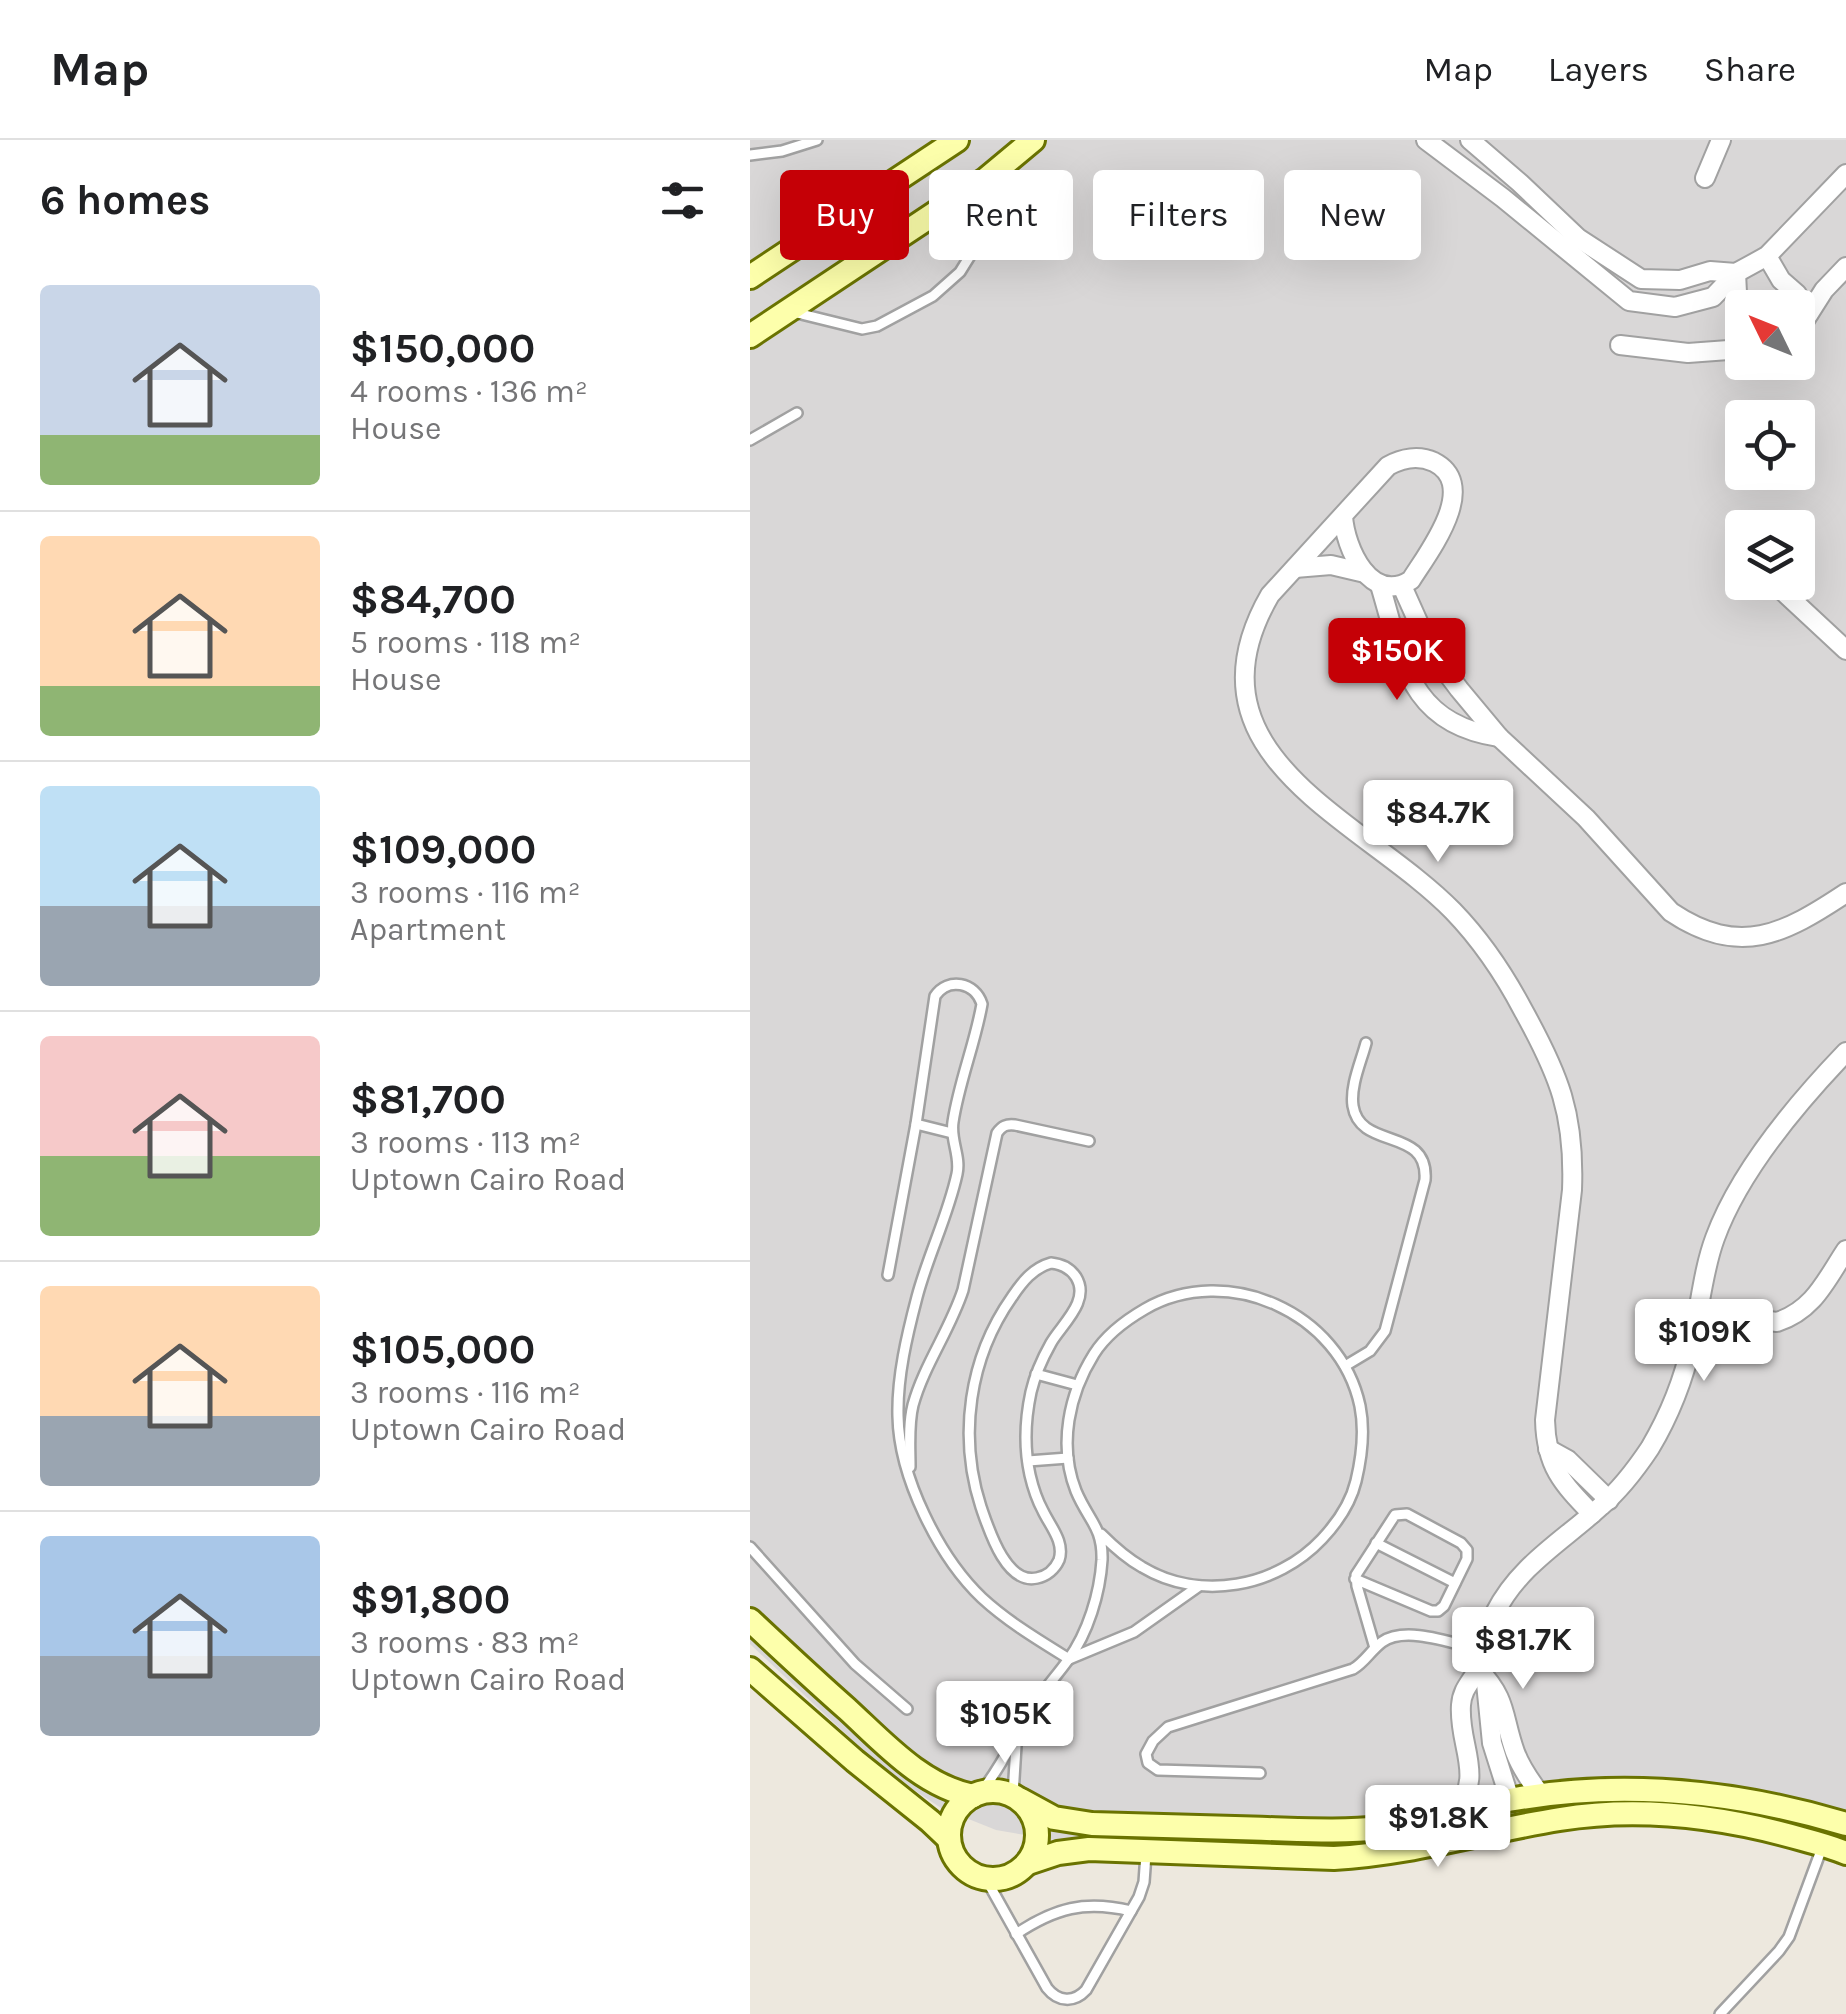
<!DOCTYPE html>
<html lang="en">
<head>
<meta charset="utf-8">
<style>
	:root { --surface:#fff; --page:#f6f6f6; --text:#202124; --muted:#757577; --line:#e0e0e0; --accent:#c50006 }
	body { margin:0; font-family:Karla,sans-serif; background:var(--page); color:var(--text); height:100vh; display:flex; flex-direction:column; font-size:38px; white-space:nowrap }
	* { box-sizing:border-box; margin:0 }
	p { font-size:32px; color:var(--muted) }
	.icon { flex:none; width:55px; height:55px; fill:none; stroke:currentColor; stroke-width:2; stroke-linecap:round; stroke-linejoin:round }
	.map { position:relative; flex:1; overflow:hidden }
	.panel { display:flex; flex-direction:column; background:var(--surface); width:750px }
	.panel>* { flex:none }
	.banner { position:absolute; left:30px; top:30px; width:915px; height:90px; display:flex; gap:20px }
	.needle { width:65px; rotate:313deg }
	.fabs { position:absolute; left:975px; top:150px; display:grid; gap:20px }
	.fabs a { display:grid; place-items:center; width:90px; height:90px; border-radius:10px; background:var(--surface); box-shadow:0 10px 40px #0002; font-size:50px }
	.price { position:absolute; translate:-50% -85px; padding:0 22px; border-radius:10px; background:#fff; color:#222; font-size:32px; line-height:65px; filter:drop-shadow(0 2px 5px #0008) }
	.price::after { content:''; position:absolute; left:50%; top:60px; width:30px; height:22px; margin-left:-15px; background:inherit; clip-path:polygon(0 0,100% 0,50% 100%) }
	.price.current { background:var(--accent); color:#fff }
	ul { padding:0; list-style:none }
	li { display:flex; align-items:center; gap:30px; height:250px; padding:0 40px }
	li+li { border-top:2px solid var(--line) }
	li span { display:grid; place-items:center; flex:none; width:280px; height:200px; border-radius:10px; color:#555 }
	li>.icon { margin-inline-start:auto }
	span .icon { width:120px; height:120px; fill:#fffc; stroke-width:1 }
	li b { font-size:42px }
	h2 { display:flex; justify-content:space-between; align-items:center; height:120px; padding:0 40px; font-size:42px }
	.pill { padding:0 35px; border-radius:10px; background:var(--surface); box-shadow:0 10px 40px #0002; font-size:35px; line-height:90px }
	.pill.current { background:var(--accent); color:#fff }
	header { display:flex; align-items:center; gap:60px; box-sizing:border-box; height:140px; padding:0 50px; background:var(--surface); border-bottom:2px solid var(--line) }
	header strong { font-size:48px }
	nav { display:flex; gap:55px; margin-inline-start:auto; font-size:35px }
	main { display:flex; flex:1; min-height:0 }
	.map>svg:first-child { display:block }
</style>
</head>
<body>
<header>
<strong>Map</strong>
<nav><a>Map</a><a>Layers</a><a>Share</a></nav>
</header>
<main>
<section class="panel">
<h2>6 homes<svg class="icon" aria-label="filters" viewBox="0 0 24 24"><path d="M4 7h16M4 17h16"/><circle cx="9" cy="7" r="2"/><circle cx="15" cy="17" r="2"/></svg></h2>
<ul>
<li><span style="background:linear-gradient(#c9d6e8 75%,#8fb573 0)"><svg class="icon" aria-label="home" viewBox="0 0 24 24"><path d="M3 11l9-7 9 7M6 9v11h12V9"/></svg></span><div><b>$150,000</b><p>4 rooms · 136 m²</p><p>House</p></div></li>
<li><span style="background:linear-gradient(#ffd9b3 75%,#8fb573 0)"><svg class="icon" aria-label="home" viewBox="0 0 24 24"><path d="M3 11l9-7 9 7M6 9v11h12V9"/></svg></span><div><b>$84,700</b><p>5 rooms · 118 m²</p><p>House</p></div></li>
<li><span style="background:linear-gradient(#bfe0f5 60%,#9aa5b1 0)"><svg class="icon" aria-label="home" viewBox="0 0 24 24"><path d="M3 11l9-7 9 7M6 9v11h12V9"/></svg></span><div><b>$109,000</b><p>3 rooms · 116 m²</p><p>Apartment</p></div></li>
<li><span style="background:linear-gradient(#f6c9c9 60%,#8fb573 0)"><svg class="icon" aria-label="home" viewBox="0 0 24 24"><path d="M3 11l9-7 9 7M6 9v11h12V9"/></svg></span><div><b>$81,700</b><p>3 rooms · 113 m²</p><p>Uptown Cairo Road</p></div></li>
<li><span style="background:linear-gradient(#ffd9b3 65%,#9aa5b1 0)"><svg class="icon" aria-label="home" viewBox="0 0 24 24"><path d="M3 11l9-7 9 7M6 9v11h12V9"/></svg></span><div><b>$105,000</b><p>3 rooms · 116 m²</p><p>Uptown Cairo Road</p></div></li>
<li><span style="background:linear-gradient(#a9c7e8 60%,#9aa5b1 0)"><svg class="icon" aria-label="home" viewBox="0 0 24 24"><path d="M3 11l9-7 9 7M6 9v11h12V9"/></svg></span><div><b>$91,800</b><p>3 rooms · 83 m²</p><p>Uptown Cairo Road</p></div></li>
</ul>
</section>
<div class="map">
<svg width="1096" height="1874" viewBox="0 0 1096 1874">
	<rect width="100%" height="100%" fill="#ede8de"/>
	<!-- residential -->
	<path fill="#d9d7d7" fill-rule="evenodd" d="M0 0H1096V1696L1036 1677 954 1667 895 1665 709 1687 616 1701 304 1700 246 1690 191 1668 134 1630 0 1504ZM992 168H1048V222H992ZM992 278H1048V332H992ZM992 388H1048V442H992Z"/>
	<g fill="none" stroke-linecap="round" stroke-linejoin="round">
		<defs>
			<g id="lane">
				<polyline points="0,15 32,11 67,0"/>
				<polyline points="43,172 112,189 127,186 183,156 210,132 236,90 243,73 236,44"/>
				<polyline points="0,300 47,273"/>
				<polyline points="166,984 202,993"/>
				<path d="M301 1123C312 1124 320 1128 326 1137 341 1161 311 1185 301 1203 292 1219 285 1235 281 1252 275 1280 274 1308 280 1335 283 1348 287 1360 293 1371 300 1386 315 1402 309 1420 305 1429 297 1436 287 1438 256 1445 239 1390 231 1367 208 1296 219 1218 262 1157 272 1142 283 1128 301 1123Z"/>
				<path d="M138 1135 166 984 185 856C198 837 225 842 232 864 225 904 209 942 203 982 200 1000 211 1016 207 1034 198 1076 178 1115 167 1157 157 1195 147 1237 148 1276 149 1337 189 1417 232 1458 258 1482 290 1501 319 1519"/>
				<path d="M595 1226 620 1211 635 1191 675 1040C679 986 610 1011 603 966 600 946 611 922 616 903"/>
				<polyline points="286,1234 327,1245"/>
				<polyline points="278,1321 318,1318"/>
				<path d="M160 1327C160 1307 158 1285 163 1265 174 1225 200 1190 213 1150L247 993C252 986 256 984 265 985L339 1001"/>
				<polyline points="626,1403 705,1443"/>
				<polyline points="0,1407 105,1524 157,1569"/>
				<polyline points="605,1439 681,1471 688,1471 694,1466 717,1419 717,1410 711,1403 657,1374 645,1375 606,1435 607,1446 625,1508"/>
				<polyline points="319,1519 384,1492 449,1446"/>
				<path d="M510 1633 408 1630 398 1623 396 1614 403 1601 418 1587 603 1529C615 1522 621 1510 632 1502 656 1485 704 1504 732 1510"/>
				<path d="M231 1652C255 1622 266 1593 286 1562 296 1547 308 1534 318 1520 338 1493 350 1453 352 1420 353 1387 338 1380 326 1351 308 1305 319 1254 344 1214 356 1195 376 1180 395 1169 477 1122 590 1172 610 1266 615 1291 612 1316 606 1341 601 1362 587 1383 572 1399 527 1447 450 1462 392 1427 376 1418 364 1407 351 1394"/>
				<polyline points="263,1655 266,1606"/>
				<path d="M236 1739 297 1848C308 1862 324 1863 336 1850L389 1757 394 1742 396 1714"/>
				<path d="M266 1794C305 1768 335 1760 381 1771"/>
				<polyline points="970,1874 1029,1811 1039,1797 1073,1705"/>
			</g>
			<g id="street">
				<polyline points="676,0 753,58 879,161 925,167 963,157 986,133 1017,116 1096,34"/>
				<polyline points="720,0 770,43 828,98 891,139 930,140 960,131 986,133"/>
				<polyline points="955,38 971,0"/>
				<polyline points="1017,116 1031,140 1047,154 1059,173"/>
				<polyline points="986,133 988,172 992,180"/>
				<polyline points="1048,191 1074,150 1096,127"/>
				<polyline points="870,205 938,213 992,209"/>
				<path d="M593 376C595 408 621 466 661 440 677 414 731 346 684 322 669 315 652 318 638 326L520 455C427 616 613 679 703 771 731 800 754 834 773 870 809 935 825 974 822 1050L795 1280C796 1326 812 1343 842 1374"/>
				<polyline points="545,428 581,425 615,433"/>
				<polyline points="1023,442 1096,510"/>
				<path d="M630 445C652 518 658 584 749 597"/>
				<path d="M652 446 682 513 709 549 749 597 836 678 921 772C990 818 1034 794 1096 753"/>
				<path d="M948 1172 1027 1182C1064 1170 1076 1140 1096 1110"/>
				<polyline points="798,1309 818,1320 859,1360"/>
				<path d="M728 1529C758 1560 752 1576 765 1612 771 1628 780 1641 791 1655"/>
				<polyline points="736,1543 742,1603 760,1660"/>
				<path d="M704 1674C736 1635 708 1607 711 1565 712 1550 720 1543 727 1531 730 1525 730 1516 732 1509 735 1497 739 1485 745 1473 769 1425 813 1401 851 1366 870 1350 886 1329 900 1308 919 1276 934 1238 942 1202 950 1168 953 1130 965 1098 989 1032 1048 962 1096 912"/>
			</g>
			<g id="secondary">
				<polyline points="0,137 207,0"/>
				<polyline points="0,196 235,40 283,0"/>
				<path d="M0 1480C32 1510 64 1540 97 1569 134 1603 172 1646 223 1656"/>
				<polyline points="0,1529 105,1621 180,1681 199,1699"/>
				<circle cx="243" cy="1695" r="44"/>
				<path d="M271 1660 304 1678 342 1684C401 1686 459 1687 517 1689 555 1690 594 1692 631 1688 678 1684 720 1666 765 1659 876 1640 989 1652 1096 1684"/>
				<path d="M278 1723 308 1713 339 1709 584 1718C661 1714 734 1691 810 1679 890 1666 975 1677 1052 1699 1067 1703 1082 1707 1096 1713"/>
			</g>
		</defs>
		<!-- lane casing -->
		<use href="#lane" stroke="#a1a1a1" stroke-width="14"/>
		<!-- street casing -->
		<use href="#street" stroke="#a1a1a1" stroke-width="22"/>
		<!-- secondary casing -->
		<use href="#secondary" stroke="#6a7300" stroke-width="28"/>
		<!-- lane -->
		<use href="#lane" stroke="#fff" stroke-width="9"/>
		<!-- street -->
		<use href="#street" stroke="#fff" stroke-width="18"/>
		<!-- secondary -->
		<use href="#secondary" stroke="#fdffab" stroke-width="22"/>
	</g>
</svg>
<div class="fabs">
<a><svg class="needle" viewBox="-14 -14 28 28"><path d="M0-13l5 13h-10z" fill="#e53935"/><path d="M0 13l5-13h-10z" fill="#757577"/></svg></a>
<a><svg class="icon" aria-label="locate" viewBox="0 0 24 24"><circle cx="12" cy="12" r="6"/><path d="M12 2v4M12 18v4M2 12h4M18 12h4"/></svg></a>
<a><svg class="icon" aria-label="layers" viewBox="0 0 24 24"><path d="M12 4l9 5-9 5-9-5zM3 14l9 5 9-5"/></svg></a>
</div>
<b class="price current" style="left:647px;top:563px">$150K</b>
<b class="price" style="left:688px;top:725px">$84.7K</b>
<b class="price" style="left:954px;top:1244px">$109K</b>
<b class="price" style="left:773px;top:1552px">$81.7K</b>
<b class="price" style="left:255px;top:1626px">$105K</b>
<b class="price" style="left:688px;top:1730px">$91.8K</b>
<div class="banner">
<a class="pill current">Buy</a>
<a class="pill">Rent</a>
<a class="pill">Filters</a>
<a class="pill">New</a>
</div>
</div>
</main>
</body>
</html>
